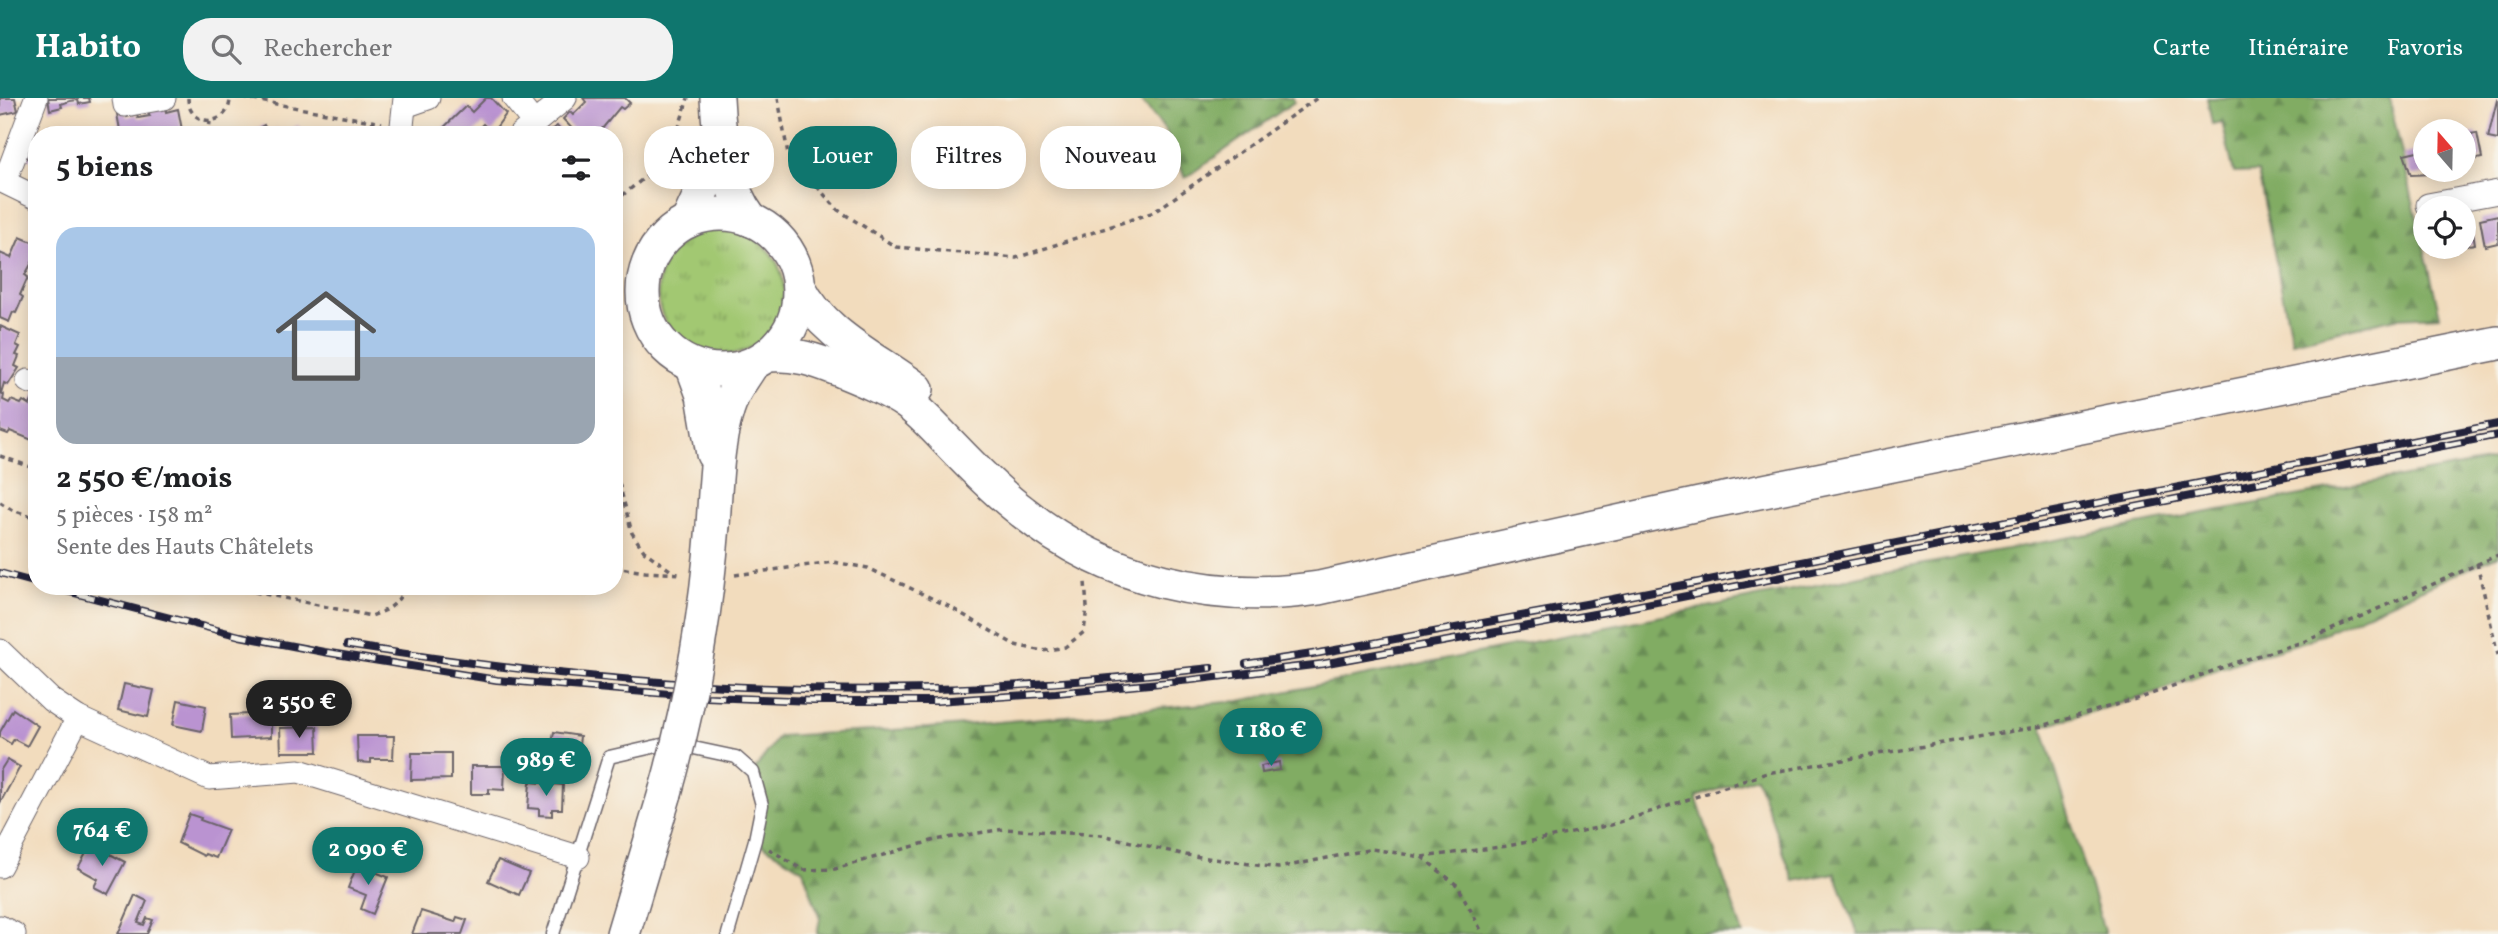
<!DOCTYPE html>
<html lang="fr">
<head>
<meta charset="utf-8">
<style>
	:root { --surface:#fff; --page:#f2f2f2; --text:#202124; --muted:#757577; --accent:#0f766e }
	body { margin:0; font-family:Vollkorn,serif; background:var(--page); color:var(--text); height:100vh; display:flex; flex-direction:column; font-size:26px; white-space:nowrap }
	* { box-sizing:border-box; margin:0 }
	p { font-size:23px; color:var(--muted) }
	.icon { flex:none; width:38px; height:38px; fill:none; stroke:currentColor; stroke-width:2; stroke-linecap:round; stroke-linejoin:round }
	.map { position:relative; flex:1; overflow:hidden }
	.sheet { position:absolute; left:28px; top:28px; width:595px; height:469px; display:flex; flex-direction:column; background:var(--surface); border-radius:28px; box-shadow:0 4px 18px #0003 }
	.sheet>* { flex:none }
	.hud { position:absolute; left:644px; top:28px; width:665px; height:63px; display:flex; gap:14px }
	.needle { width:46px; rotate:340deg }
	.buttons { position:absolute; left:2413px; top:21px; display:grid; gap:14px }
	.buttons a { display:grid; place-items:center; width:63px; height:63px; border-radius:50%; background:var(--surface); box-shadow:0 4px 18px #0003; font-size:35px }
	.price { position:absolute; translate:-50% -60px; padding:0 16px; border-radius:24px; background:var(--accent); color:#fff; font-size:23px; line-height:46px; filter:drop-shadow(0 2px 4px #0008) }
	.price::after { content:''; position:absolute; left:50%; top:42px; width:21px; height:16px; margin-left:-10px; background:inherit; clip-path:polygon(0 0,100% 0,50% 100%) }
	.price.active { background:#222; color:#fff }
	ul { padding:0; list-style:none }
	li { display:grid; align-content:center; gap:14px; height:371px; padding:0 28px }
	li span { display:grid; place-items:center; height:217px; border-radius:21px; color:#555 }
	li>.icon { margin-inline-start:auto }
	span .icon { width:126px; height:126px; fill:#fffc; stroke-width:1 }
	li b { font-size:30px }
	h2 { display:flex; justify-content:space-between; align-items:center; height:84px; padding:0 28px; font-size:30px }
	.tag { padding:0 24px; border-radius:28px; background:var(--surface); box-shadow:0 4px 18px #0003; font-size:24px; line-height:63px }
	.tag.active { background:var(--accent); color:#fff }
	header { display:flex; align-items:center; gap:42px; box-sizing:border-box; height:98px; padding:0 35px; background:var(--accent); color:#fff }
	header strong { font-size:33px }
	nav { display:flex; gap:38px; margin-inline-start:auto; font-size:24px }
	.search { width:490px; height:63px; background:var(--page); display:flex; align-items:center; gap:18px; box-sizing:border-box; padding:0 24px; border-radius:28px; color:var(--muted); font-size:26px }
	.map>svg:first-child { display:block }
</style>
</head>
<body>
<header>
<strong>Habito</strong>
<div class="search"><svg class="icon" aria-label="search" viewBox="0 0 24 24"><circle cx="10" cy="10" r="6"/><path d="M15 15l6 6"/></svg>Rechercher</div>
<nav><a>Carte</a><a>Itinéraire</a><a>Favoris</a></nav>
</header>
<div class="map">
<svg width="2498" height="836" viewBox="0 0 2498 836">
	<defs>
		<pattern id="grass-tufts" width="24" height="20" patternUnits="userSpaceOnUse" patternTransform="scale(1.75)"><rect width="24" height="20" fill="#a2c872"/><path d="M3 7l-1-3M5 7V3M7 7l1-3M15 17l-1-3M17 17v-4M19 17l1-3" fill="none" stroke="#84a25f"/></pattern>
		<pattern id="forest-firs" width="22" height="20" patternUnits="userSpaceOnUse" patternTransform="scale(1.75)"><rect width="22" height="20" fill="#81ac64"/><path d="M5 1l3.5 6h-7zM16 11l3.5 6h-7z" fill="#698c54"/></pattern>
	</defs>
	<rect width="100%" height="100%" fill="#f7f3e8"/>
	<filter id="ink" filterUnits="userSpaceOnUse"><feTurbulence type="fractalNoise" baseFrequency=".0143" numOctaves="2"/><feDisplacementMap in="SourceGraphic" scale="14" xChannelSelector="R" yChannelSelector="G"/><feConvolveMatrix kernelMatrix="1 2 1 2 8 2 1 2 1" color-interpolation-filters="sRGB"/></filter>
	<filter id="wash" filterUnits="userSpaceOnUse"><feTurbulence type="fractalNoise" baseFrequency=".00686" numOctaves="4" result="noise"/><feDisplacementMap in="SourceGraphic" scale="28" xChannelSelector="R" yChannelSelector="G"/><feGaussianBlur stdDeviation="1.57" result="paint"/><feColorMatrix in="noise" values="0 0 0 0 0 0 0 0 0 0 0 0 0 0 0 0 0 1.4 0 .05"/><feComposite in="paint" operator="in"/></filter>
	<g filter="url(#wash)">
		<rect width="100%" height="100%" fill="#f2dcbd"/>
		<!-- grass -->
		<circle fill="url(#grass-tufts)" stroke="#627556" stroke-width="2" cx="721" cy="194" r="63"/>
		<!-- forest -->
		<g fill="url(#forest-firs)" stroke="#526750" stroke-width="2">
			<polygon points="1139,0 1293,0 1294,4 1185,80 1166,33"/>
			<polygon points="2207,0 2389,0 2440,218 2396,220 2292,244 2258,74 2234,75 2222,24 2212,26"/>
			<polygon points="2498,361 2498,457 2306,543 2237,564 2146,598 2042,628 2105,836 1858,836 1835,775 1794,783 1756,679 1696,699 1743,836 817,836 820,820 803,772 755,742 762,707 753,674 779,638 929,630 1239,603 1881,474"/>
		</g>
		<g id="blocks">
			<!-- building -->
			<g fill="#ba93d1">
				<polygon points="0,0 15,0 18,13 0,17"/>
				<polygon points="48,0 89,0 90,4 79,6 78,2 70,3 61,6 62,9 50,12"/>
				<polygon points="486,0 491,0 506,16 492,35 483,26 472,37 436,37 466,8 472,14"/>
				<polygon points="583,0 625,0 630,5 623,11 620,9 597,37 578,37 563,21 570,14 573,17 586,4"/>
				<polygon points="2497,2 2498,3 2498,42 2488,40"/>
				<polygon points="165,10 166,14 178,11 183,37 121,37 117,16 125,14 127,19 137,16 138,20 150,18 148,13"/>
				<polygon points="264,27 268,35 277,30 281,37 247,37"/>
				<polygon points="298,27 304,37 281,37"/>
				<polygon points="557,28 564,37 542,37 546,32 549,35"/>
				<polygon points="37,34 37,66 24,58"/>
				<polygon points="2477,35 2482,60 2467,63 2468,69 2464,70 2464,37"/>
				<polygon points="2426,51 2426,72 2430,72 2431,76 2411,77 2404,56"/>
				<polygon points="2498,117 2498,145 2485,148 2480,121"/>
				<polygon points="2472,128 2475,146 2464,148 2464,130"/>
				<polygon points="20,139 37,146 37,163 34,161 25,177 28,179 20,197 23,199 16,215 13,214 9,224 0,220 0,155 11,160"/>
				<polygon points="0,228 20,237 16,247 20,249 16,257 19,258 15,268 19,270 8,287 4,285 1,295 4,297 3,302 9,305 11,302 21,306 23,303 30,307 37,292 37,344 10,333 8,336 0,333"/>
				<polygon points="124,586 154,592 148,619 118,612"/>
				<polygon points="178,602 206,608 202,633 173,627"/>
				<polygon points="13,611 38,628 27,648 14,641 11,646 0,639 0,634"/>
				<polygon points="271,615 271,639 231,641 230,617"/>
				<polygon points="317,629 318,654 281,654 280,630"/>
				<polygon points="554,634 580,638 578,657 550,654"/>
				<polygon points="357,638 394,638 393,661 371,661 371,665 358,664"/>
				<polygon points="412,655 451,655 451,681 411,682"/>
				<polygon points="7,662 20,669 0,705 0,673"/>
				<polygon points="1279,664 1280,672 1262,675 1261,668"/>
				<polygon points="471,668 505,668 504,692 489,691 489,696 471,696"/>
				<polygon points="530,684 563,687 562,711 552,711 552,718 539,717 539,711 528,710"/>
				<polygon points="189,716 201,720 200,722 228,732 216,760 205,756 204,758 178,745"/>
				<polygon points="91,746 125,764 108,796 94,789 98,781 78,770"/>
				<polygon points="498,762 529,775 519,797 488,783"/>
				<polygon points="357,767 388,779 373,816 361,811 366,797 348,790"/>
				<polygon points="135,797 147,803 138,825 144,827 147,820 153,822 147,836 118,836"/>
				<polygon points="421,813 455,824 457,819 467,822 462,836 412,836"/>
			</g>
		</g>
	</g>
	<g filter="url(#ink)">
		<use href="#blocks" fill-opacity="0" stroke="#6b6368" stroke-width="2"/>
		<g fill="none" stroke-linecap="round" stroke-linejoin="round">
			<defs>
				<polyline id="lane" points="553,836 609,659 670,645 736,659 753,674 762,707 755,742 728,836"/>
				<g id="street">
					<polyline points="124,0 125,7 164,0"/>
					<polyline points="514,0 534,25"/>
					<polyline points="405,8 428,0"/>
					<polyline points="401,37 405,0"/>
					<polyline points="520,37 565,0"/>
					<polyline points="0,82 37,100"/>
					<polyline points="5,83 36,0"/>
					<polyline points="2428,107 2498,94"/>
					<polyline points="28,283 37,286"/>
					<polyline points="0,553 51,602 78,620 209,680 299,673 578,759"/>
					<polyline points="0,768 78,620"/>
					<polyline points="0,829 14,836"/>
				</g>
				<g id="secondary">
					<path d="M717 0C719 42 725 88 751 122"/>
					<circle cx="721" cy="194" r="78"/>
					<polyline points="688,123 705,86 715,37"/>
					<path d="M799 189C823 237 876 260 917 291"/>
					<path d="M768 257C795 255 815 262 840 272 862 281 887 291 907 305 924 317 938 334 953 349 975 372 998 395 1023 414 1107 482 1214 506 1319 490L1699 406 2498 245"/>
					<polyline points="692,267 703,297 713,356"/>
					<path d="M713 427C716 385 716 338 732 299 737 287 746 277 752 266"/>
					<polyline points="623,836 665,695"/>
				</g>
			</defs>
			<!-- lane casing -->
			<use href="#lane" stroke="#6b6368" stroke-width="15"/>
			<!-- street casing -->
			<use href="#street" stroke="#6b6368" stroke-width="25"/>
			<!-- secondary casing -->
			<use href="#secondary" stroke="#6b6368" stroke-width="36"/>
			<!-- path -->
			<g stroke="#6b6368" stroke-width="3.5" stroke-dasharray="5 5" stroke-linecap="butt">
				<path d="M188 0C188 30 230 30 230 0"/>
				<polyline points="243,0 382,25"/>
				<polyline points="778,0 788,56 838,112 896,149 1016,160 1154,114 1317,0"/>
				<polyline points="48,28 60,37"/>
				<polyline points="208,37 210,24"/>
				<polyline points="614,104 664,64 675,42 688,0"/>
				<polyline points="0,358 37,371"/>
				<polyline points="614,366 632,435 644,453 674,475"/>
				<polyline points="0,404 12,412 37,420"/>
				<polyline points="2477,465 2498,557"/>
				<polyline points="614,469 645,474 682,476"/>
				<polyline points="735,477 833,464 868,470 950,509 1015,547 1043,553 1065,549 1084,534 1087,509 1085,484"/>
				<path d="M249 488 250 493 371 518C392 511 396 507 406 488"/>
				<polyline points="769,751 803,772 835,771 935,742 1004,731 1102,737 1186,757 1278,770 1372,751 1422,759 1508,748 1611,727 1767,675 2042,628 2146,598 2237,564 2306,543 2498,457"/>
				<polyline points="1422,759 1458,788 1483,836"/>
			</g>
			<!-- lane -->
			<use href="#lane" stroke="#fff" stroke-width="12"/>
			<!-- street -->
			<use href="#street" stroke="#fff" stroke-width="23"/>
			<!-- secondary -->
			<use href="#secondary" stroke="#fff" stroke-width="33"/>
			<defs>
				<g id="rail">
					<polyline points="0,475 37,485"/>
					<polyline points="47,488 240,538 324,554 497,582 707,599 813,603 936,603 1056,595 1191,582 1322,566 1616,512 2498,337"/>
					<path d="M347 547C540 578 735 596 932 591 1025 589 1119 580 1211 570"/>
					<polyline points="1246,566 1319,555 1613,501 2498,326"/>
				</g>
			</defs>
			<!-- rail casing -->
			<use href="#rail" stroke="#22223b" stroke-width="8"/>
			<!-- rail -->
			<use href="#rail" stroke="#f7f3e8" stroke-width="5" stroke-dasharray="16" stroke-linecap="butt"/>
			<defs>
				<path id="secondary-bridge" d="M665 695C690 607 706 518 713 427"/>
			</defs>
			<!-- secondary-bridge casing -->
			<use href="#secondary-bridge" stroke="#6b6368" stroke-width="36" stroke-linecap="butt"/>
			<!-- secondary-bridge -->
			<use href="#secondary-bridge" stroke="#fff" stroke-width="33"/>
		</g>
	</g>
</svg>
<div class="buttons">
<a><svg class="needle" viewBox="-14 -14 28 28"><path d="M0-13l5 13h-10z" fill="#e53935"/><path d="M0 13l5-13h-10z" fill="#757577"/></svg></a>
<a><svg class="icon" aria-label="locate" viewBox="0 0 24 24"><circle cx="12" cy="12" r="6"/><path d="M12 2v4M12 18v4M2 12h4M18 12h4"/></svg></a>
</div>
<b class="price active" style="left:299px;top:642px">2 550 €</b>
<b class="price" style="left:1271px;top:670px">1 180 €</b>
<b class="price" style="left:546px;top:700px">989 €</b>
<b class="price" style="left:102px;top:770px">764 €</b>
<b class="price" style="left:368px;top:789px">2 090 €</b>
<div class="hud">
<a class="tag">Acheter</a>
<a class="tag active">Louer</a>
<a class="tag">Filtres</a>
<a class="tag">Nouveau</a>
</div>
<section class="sheet">
<h2>5 biens<svg class="icon" aria-label="filters" viewBox="0 0 24 24"><path d="M4 7h16M4 17h16"/><circle cx="9" cy="7" r="2"/><circle cx="15" cy="17" r="2"/></svg></h2>
<ul>
<li><span style="background:linear-gradient(#a9c7e8 60%,#9aa5b1 0)"><svg class="icon" aria-label="home" viewBox="0 0 24 24"><path d="M3 11l9-7 9 7M6 9v11h12V9"/></svg></span><div><b>2 550 €/mois</b><p>5 pièces · 158 m²</p><p>Sente des Hauts Châtelets</p></div></li>
</ul>
</section>
</div>
</body>
</html>
